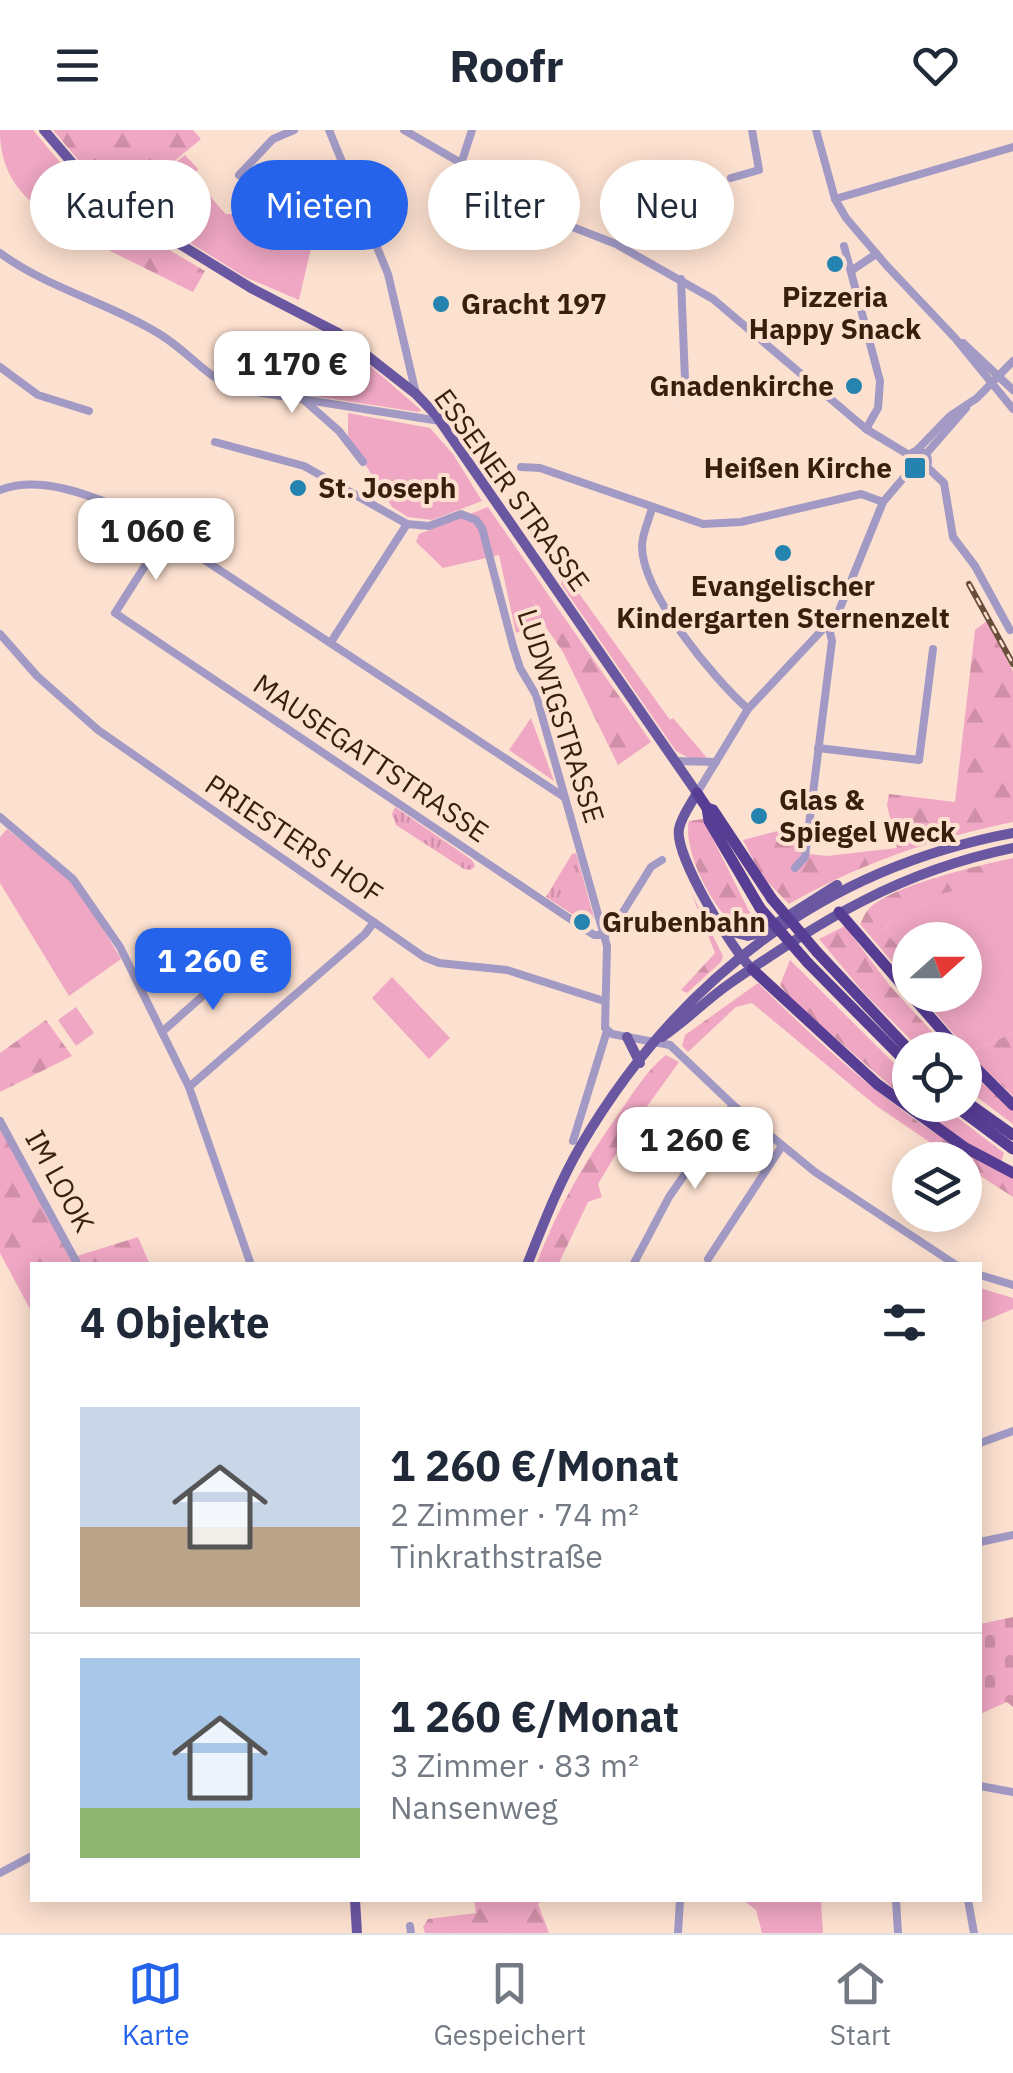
<!DOCTYPE html>
<html lang="de">
<head>
<meta charset="utf-8">
<style>
	:root { --surface:#fff; --page:#f6f6f7; --text:#1f2937; --muted:#747a83; --line:#e0e1e3; --accent:#2563eb }
	body { margin:0; font-family:"IBM Plex Sans",sans-serif; background:var(--page); color:var(--text); height:100vh; display:flex; flex-direction:column; font-size:38px; white-space:nowrap }
	* { box-sizing:border-box; margin:0 }
	p { font-size:32px; color:var(--muted) }
	.icon { flex:none; width:55px; height:55px; fill:none; stroke:currentColor; stroke-width:2; stroke-linecap:round; stroke-linejoin:round }
	.map { position:relative; flex:1; overflow:hidden }
	.panel { position:absolute; left:30px; top:1132px; width:952px; height:640px; display:flex; flex-direction:column; background:var(--surface); border-radius:0px; box-shadow:0 5px 25px #0003 }
	.panel>* { flex:none }
	.guide { position:absolute; left:30px; top:30px; width:955px; height:90px; display:flex; gap:20px }
	.needle { width:65px; rotate:69deg }
	.tools { position:absolute; left:892px; top:792px; display:grid; gap:20px }
	.tools a { display:grid; place-items:center; width:90px; height:90px; border-radius:50%; background:var(--surface); box-shadow:0 5px 25px #0003; font-size:50px }
	.price { position:absolute; translate:-50% -85px; padding:0 22px; border-radius:20px; background:#fff; color:#222; font-size:32px; line-height:65px; filter:drop-shadow(0 2px 5px #0008) }
	.price::after { content:''; position:absolute; left:50%; top:60px; width:30px; height:22px; margin-left:-15px; background:inherit; clip-path:polygon(0 0,100% 0,50% 100%) }
	.price.current { background:var(--accent); color:#fff }
	ul { padding:0; list-style:none }
	li { display:flex; align-items:center; gap:30px; height:250px; padding:0 50px }
	li+li { border-top:2px solid var(--line) }
	li span { display:grid; place-items:center; flex:none; width:280px; height:200px; border-radius:0px; color:#555 }
	li>.icon { margin-inline-start:auto }
	span .icon { width:120px; height:120px; fill:#fffc; stroke-width:1 }
	li b { font-size:42px }
	h2 { display:flex; justify-content:space-between; align-items:center; height:120px; padding:0 50px; font-size:42px }
	.pill { padding:0 35px; border-radius:45px; background:var(--surface); box-shadow:0 5px 25px #0003; font-size:35px; line-height:90px }
	.pill.current { background:var(--accent); color:#fff }
	header { display:flex; justify-content:space-between; align-items:center; height:130px; padding:0 50px; background:var(--surface); font-size:45px; font-weight:700 }
	.menu { display:flex; justify-content:space-around; align-items:center; height:140px; border-top:2px solid var(--line); background:var(--surface); font-size:28px; color:var(--muted) }
	.menu a { display:grid; justify-items:center; gap:5px }
	.menu .current { color:var(--accent) }
	.map>svg:first-child { display:block }
</style>
</head>
<body>
<header><svg class="icon" aria-label="menu" viewBox="0 0 24 24"><path d="M4 6h16M4 12h16M4 18h16"/></svg>Roofr<svg class="icon" aria-label="heart" viewBox="0 0 24 24"><path d="M12 20l-8-8c-3-5 5-10 8-4 3-6 11-1 8 4z"/></svg></header>
<div class="map">
<svg width="1013" height="1803" viewBox="0 0 1013 1803">
	<defs>
		<pattern id="forest-firs" width="22" height="20" patternUnits="userSpaceOnUse" patternTransform="scale(2.5)"><rect width="22" height="20" fill="#f0a7c4"/><path d="M5 1l3.5 6h-7zM16 11l3.5 6h-7z" fill="#cf8fa7"/></pattern>
		<pattern id="cemetery-stones" width="16" height="16" patternUnits="userSpaceOnUse" patternTransform="scale(2.5)"><rect width="16" height="16" fill="#f0a7c4"/><path d="M2 7V4a2 2 0 0 1 4 0v3zM10 15v-3a2 2 0 0 1 4 0v3z" fill="#cf8fa7"/></pattern>
		<pattern id="park-tufts" width="24" height="20" patternUnits="userSpaceOnUse" patternTransform="scale(2.5)"><rect width="24" height="20" fill="#f0a7c4"/><path d="M3 7l-1-3M5 7V3M7 7l1-3M15 17l-1-3M17 17v-4M19 17l1-3" fill="none" stroke="#cf8fa7"/></pattern>
	</defs>
	<rect width="100%" height="100%" fill="#fde1d0"/>
	<!-- grass -->
	<g fill="#f0a7c4">
		<path d="M0 0H33L83 60 112 86 90 111C43 83 0 62 0 0Z"/>
		<path d="M185 25 198 39 194 46C207 59 213 72 226 84H239L267 111 274 105 311 118 299 170 245 147 125 72Z"/>
		<polygon points="325,205 347,216 421,280 418,282 307,265"/>
		<polygon points="348,283 430,298 453,324 482,371 432,390 408,387 392,377 348,307"/>
		<polygon points="488,377 552,470 532,469 543,493 516,503 499,425 443,438 416,412 419,404"/>
		<polygon points="565,444 670,590 673,588 707,628 691,629 676,621 561,454"/>
		<polygon points="7,699 66,746 86,770 121,829 69,866 0,753 0,707"/>
		<polygon points="1013,750 1013,903 971,921 937,865 965,865 965,810 910,810 910,830 884,800 902,778 936,764"/>
		<polygon points="392,847 450,908 429,929 372,868"/>
		<polygon points="76,877 94,903 76,916 58,890"/>
		<polygon points="980,1158 1013,1168 1013,1179 980,1193"/>
		<polygon points="743,1770 821,1770 823,1803 762,1803 756,1780"/>
	</g>
	<!-- forest -->
	<g fill="url(#forest-firs)">
		<polygon points="53,0 193,0 201,9 125,72 90,44"/>
		<polygon points="112,86 205,141 193,162 90,111"/>
		<polygon points="532,468 552,470 651,612 618,635 563,522 543,493"/>
		<path d="M987 491 1013 541V692C935 708 858 734 789 774L761 745 743 710 804 694 801 723 827 726 897 718 887 675 889 664 955 672 975 500Z"/>
		<path d="M703 689 749 781 761 795 746 797 745 801C716 790 682 720 689 691Z"/>
		<path d="M1013 728V750C964 763 918 756 884 800L910 830V853L860 794C863 790 864 784 868 780 888 756 981 735 1013 728Z"/>
		<polygon points="691,762 723,826 721,832 687,863 681,860 715,823"/>
		<polygon points="845,796 890,856 949,920 921,920 865,864 819,809"/>
		<polygon points="790,830 910,949 910,973 791,869 780,855"/>
		<path d="M758 853C835 929 914 1000 1013 1048V1067L965 1036V1030H956L875 975 752 873 736 877 688 922 682 916 685 905Z"/>
		<polygon points="920,865 937,865 971,921 1013,903 1013,966 979,933"/>
		<polygon points="46,890 72,926 0,962 0,923"/>
		<path d="M666 925 679 932 633 996 598 1054 602 1067 588 1072 558 1135H536C557 1078 587 1028 622 979 635 960 648 939 666 925Z"/>
		<polygon points="965,938 1013,980 1013,994 965,958"/>
		<polygon points="912,975 941,975 1004,1023 1001,1032 971,1016"/>
		<polygon points="0,995 77,1126 138,1107 150,1135 32,1135 32,1183 0,1123"/>
		<polygon points="474,1770 542,1770 538,1774 549,1803 425,1803 423,1797 428,1789 476,1783"/>
	</g>
	<!-- cemetery -->
	<polygon fill="url(#cemetery-stones)" points="1013,1487 1013,1577 1007,1572 980,1584 980,1494"/>
	<!-- park -->
	<g fill="url(#park-tufts)">
		<polygon points="531,588 554,651 509,620"/>
		<polygon points="395,677 472,730 475,736 471,740 464,739 396,695 392,684"/>
		<polygon points="576,723 594,788 586,793 546,767 572,724"/>
	</g>
	<g fill="none" stroke-linecap="round" stroke-linejoin="round">
		<!-- minor -->
		<g stroke="#a29ac4" stroke-width="8">
			<polyline points="329,0 388,144 416,264"/>
			<polyline points="404,0 570,96 616,114 713,169 866,299 909,325"/>
			<polyline points="816,0 835,69 846,88 887,136 955,208 1013,279"/>
			<polyline points="461,34 472,0"/>
			<polyline points="239,45 273,9 294,0"/>
			<polyline points="731,48 759,40 752,0"/>
			<polyline points="835,69 1013,17"/>
			<polyline points="844,116 880,251 878,278 866,299"/>
			<path d="M0 123C49 159 110 173 161 205 190 223 203 245 237 259L440 291"/>
			<polyline points="851,141 876,124"/>
			<polyline points="963,213 1013,260"/>
			<polyline points="0,237 38,265 89,281"/>
			<polyline points="676,266 685,250 681,149"/>
			<polyline points="305,271 339,301 363,332"/>
			<polyline points="215,312 304,336 407,394 429,396 461,384 476,390 482,398 513,516 520,538 536,565 607,816 605,898 612,904 670,915 733,975 815,1042 956,1135"/>
			<polyline points="917,320 950,286 977,268 1013,231"/>
			<circle cx="918" cy="331" r="10"/>
			<polyline points="926,324 966,278"/>
			<polyline points="521,337 540,338 703,394 741,392 861,364 883,372"/>
			<polyline points="927,337 944,353 953,407 975,436 1010,500"/>
			<path d="M0 360C42 344 94 367 133 383L564 667"/>
			<path d="M652 378C649 390 642 404 642 416 642 463 714 549 748 579"/>
			<polyline points="166,403 115,483 594,805 605,805"/>
			<polyline points="0,504 37,546 98,600 424,827 439,833 507,840 604,871"/>
			<polyline points="331,512 407,394"/>
			<polyline points="818,618 919,630 933,519"/>
			<polyline points="675,631 716,632"/>
			<polyline points="697,663 748,579 838,483 883,372 911,339"/>
			<polyline points="0,687 73,749 120,817 189,957 251,1135"/>
			<polyline points="795,738 805,727 832,511 828,494"/>
			<polyline points="605,805 613,798 651,737 662,730"/>
			<polyline points="162,902 241,832"/>
			<polyline points="189,957 365,804 374,792"/>
			<polyline points="0,991 78,1135"/>
			<polyline points="573,1011 607,901"/>
			<polyline points="708,1129 782,1016"/>
			<polyline points="633,1135 669,1067 733,975"/>
			<polyline points="980,1145 1013,1155"/>
			<polyline points="980,1313 1013,1301"/>
			<polyline points="980,1412 1013,1405"/>
			<polyline points="980,1656 1013,1662"/>
			<polyline points="0,1743 32,1726"/>
			<polyline points="896,1770 898,1803"/>
			<polyline points="968,1770 974,1803"/>
			<polyline points="410,1796 411,1803"/>
			<polyline points="678,1803 680,1770"/>
		</g>
		<!-- major -->
		<g stroke="#6a57a2" stroke-width="10">
			<path d="M44 0 90 54 113 73 251 158 338 203 416 264 435 284 697 663C691 674 681 687 679 699 674 725 732 820 752 839"/>
			<polyline points="724,800 748,806 761,803 837,755"/>
			<polyline points="627,907 640,933"/>
			<path d="M662 907C686 891 706 870 729 854 824 789 898 742 1013 718"/>
			<path d="M527 1135C543 1095 558 1055 580 1017 677 851 822 739 1013 703"/>
			<polyline points="355,1770 357,1803"/>
		</g>
		<!-- highway -->
		<g stroke="#583d95" stroke-width="11">
			<polyline points="697,663 707,678 713,680 772,769"/>
			<polyline points="707,678 709,691 760,778"/>
			<polyline points="839,782 910,864"/>
			<polyline points="817,822 910,921"/>
			<polyline points="808,833 910,936"/>
			<polyline points="752,839 877,954 964,1017 1013,1043"/>
			<polyline points="911,865 959,920"/>
			<polyline points="965,927 1013,975"/>
			<polyline points="965,971 1013,1005"/>
			<polyline points="954,975 1013,1019"/>
		</g>
		<defs>
			<polyline id="rail" points="969,454 1013,534"/>
		</defs>
		<!-- rail casing -->
		<use href="#rail" stroke="#694e3d" stroke-width="6"/>
		<!-- rail -->
		<use href="#rail" stroke="#fde1d0" stroke-width="2.5" stroke-dasharray="8" stroke-linecap="butt"/>
		<!-- highway-bridge -->
		<g stroke="#583d95" stroke-width="11">
			<polyline points="772,769 817,822"/>
			<polyline points="760,778 808,833"/>
		</g>
	</g>
	<!-- markers -->
	<g fill="#2483af" stroke="#fde1d0" stroke-width="4">
		<circle cx="835" cy="134" r="10"/>
		<circle cx="441" cy="174" r="10"/>
		<circle cx="854" cy="256" r="10"/>
		<rect x="903" y="326" width="24" height="24" rx="5"/>
		<circle cx="298" cy="358" r="10"/>
		<circle cx="783" cy="423" r="10"/>
		<circle cx="759" cy="686" r="10"/>
		<circle cx="582" cy="792" r="10"/>
	</g>
	<g text-anchor="middle" stroke-width="8" stroke-linejoin="round" paint-order="stroke">
		<!-- poi labels -->
		<g font-size="28" font-weight="bold" fill="#381e0d" stroke="#fde1d0" text-anchor="start">
			<text x="835" y="177" text-anchor="middle">Pizzeria<tspan x="835" dy="32">Happy Snack</tspan></text>
			<text x="461" y="184">Gracht 197</text>
			<text x="834" y="266" text-anchor="end">Gnadenkirche</text>
			<text x="892" y="348" text-anchor="end">Heißen Kirche</text>
			<text x="318" y="368">St. Joseph</text>
			<text x="783" y="466" text-anchor="middle">Evangelischer<tspan x="783" dy="32">Kindergarten Sternenzelt</tspan></text>
			<text x="779" y="680">Glas &amp;<tspan x="779" dy="32">Spiegel Weck</tspan></text>
			<text x="602" y="802">Grubenbahn</text>
		</g>
		<!-- street labels -->
		<g font-size="28" fill="#381e0d" stroke="#fde1d0">
			<text transform="translate(512 360) rotate(54)" y="10">ESSENER STRASSE</text>
			<text transform="translate(561 586) rotate(72)" y="10">LUDWIGSTRASSE</text>
			<text transform="translate(371 628) rotate(34)" y="10">MAUSEGATTSTRASSE</text>
			<text transform="translate(294 709) rotate(34)" y="10">PRIESTERS HOF</text>
			<text transform="translate(60 1051) rotate(61)" y="10">IM LOOK</text>
		</g>
	</g>
</svg>
<div class="tools">
<a><svg class="needle" viewBox="-14 -14 28 28"><path d="M0-13l5 13h-10z" fill="#e53935"/><path d="M0 13l5-13h-10z" fill="#747a83"/></svg></a>
<a><svg class="icon" aria-label="locate" viewBox="0 0 24 24"><circle cx="12" cy="12" r="6"/><path d="M12 2v4M12 18v4M2 12h4M18 12h4"/></svg></a>
<a><svg class="icon" aria-label="layers" viewBox="0 0 24 24"><path d="M12 4l9 5-9 5-9-5zM3 14l9 5 9-5"/></svg></a>
</div>
<b class="price" style="left:292px;top:286px">1 170 €</b>
<b class="price" style="left:156px;top:453px">1 060 €</b>
<b class="price current" style="left:213px;top:883px">1 260 €</b>
<b class="price" style="left:695px;top:1062px">1 260 €</b>
<div class="guide">
<a class="pill">Kaufen</a>
<a class="pill current">Mieten</a>
<a class="pill">Filter</a>
<a class="pill">Neu</a>
</div>
<section class="panel">
<h2>4 Objekte<svg class="icon" aria-label="filters" viewBox="0 0 24 24"><path d="M4 7h16M4 17h16"/><circle cx="9" cy="7" r="2"/><circle cx="15" cy="17" r="2"/></svg></h2>
<ul>
<li><span style="background:linear-gradient(#c9d6e8 60%,#b9a48a 0)"><svg class="icon" aria-label="home" viewBox="0 0 24 24"><path d="M3 11l9-7 9 7M6 9v11h12V9"/></svg></span><div><b>1 260 €/Monat</b><p>2 Zimmer · 74 m²</p><p>Tinkrathstraße</p></div></li>
<li><span style="background:linear-gradient(#a9c7e8 75%,#8fb573 0)"><svg class="icon" aria-label="home" viewBox="0 0 24 24"><path d="M3 11l9-7 9 7M6 9v11h12V9"/></svg></span><div><b>1 260 €/Monat</b><p>3 Zimmer · 83 m²</p><p>Nansenweg</p></div></li>
</ul>
</section>
</div>
<nav class="menu">
<a class="current"><svg class="icon" aria-label="map" viewBox="0 0 24 24"><path d="M3 6l6-2 6 2 6-2v14l-6 2-6-2-6 2zM9 4v14M15 6v14"/></svg>Karte</a>
<a><svg class="icon" aria-label="saved" viewBox="0 0 24 24"><path d="M7 4h10v16l-5-4-5 4z"/></svg>Gespeichert</a>
<a><svg class="icon" aria-label="home" viewBox="0 0 24 24"><path d="M3 11l9-7 9 7M6 9v11h12V9"/></svg>Start</a>
</nav>
</body>
</html>
